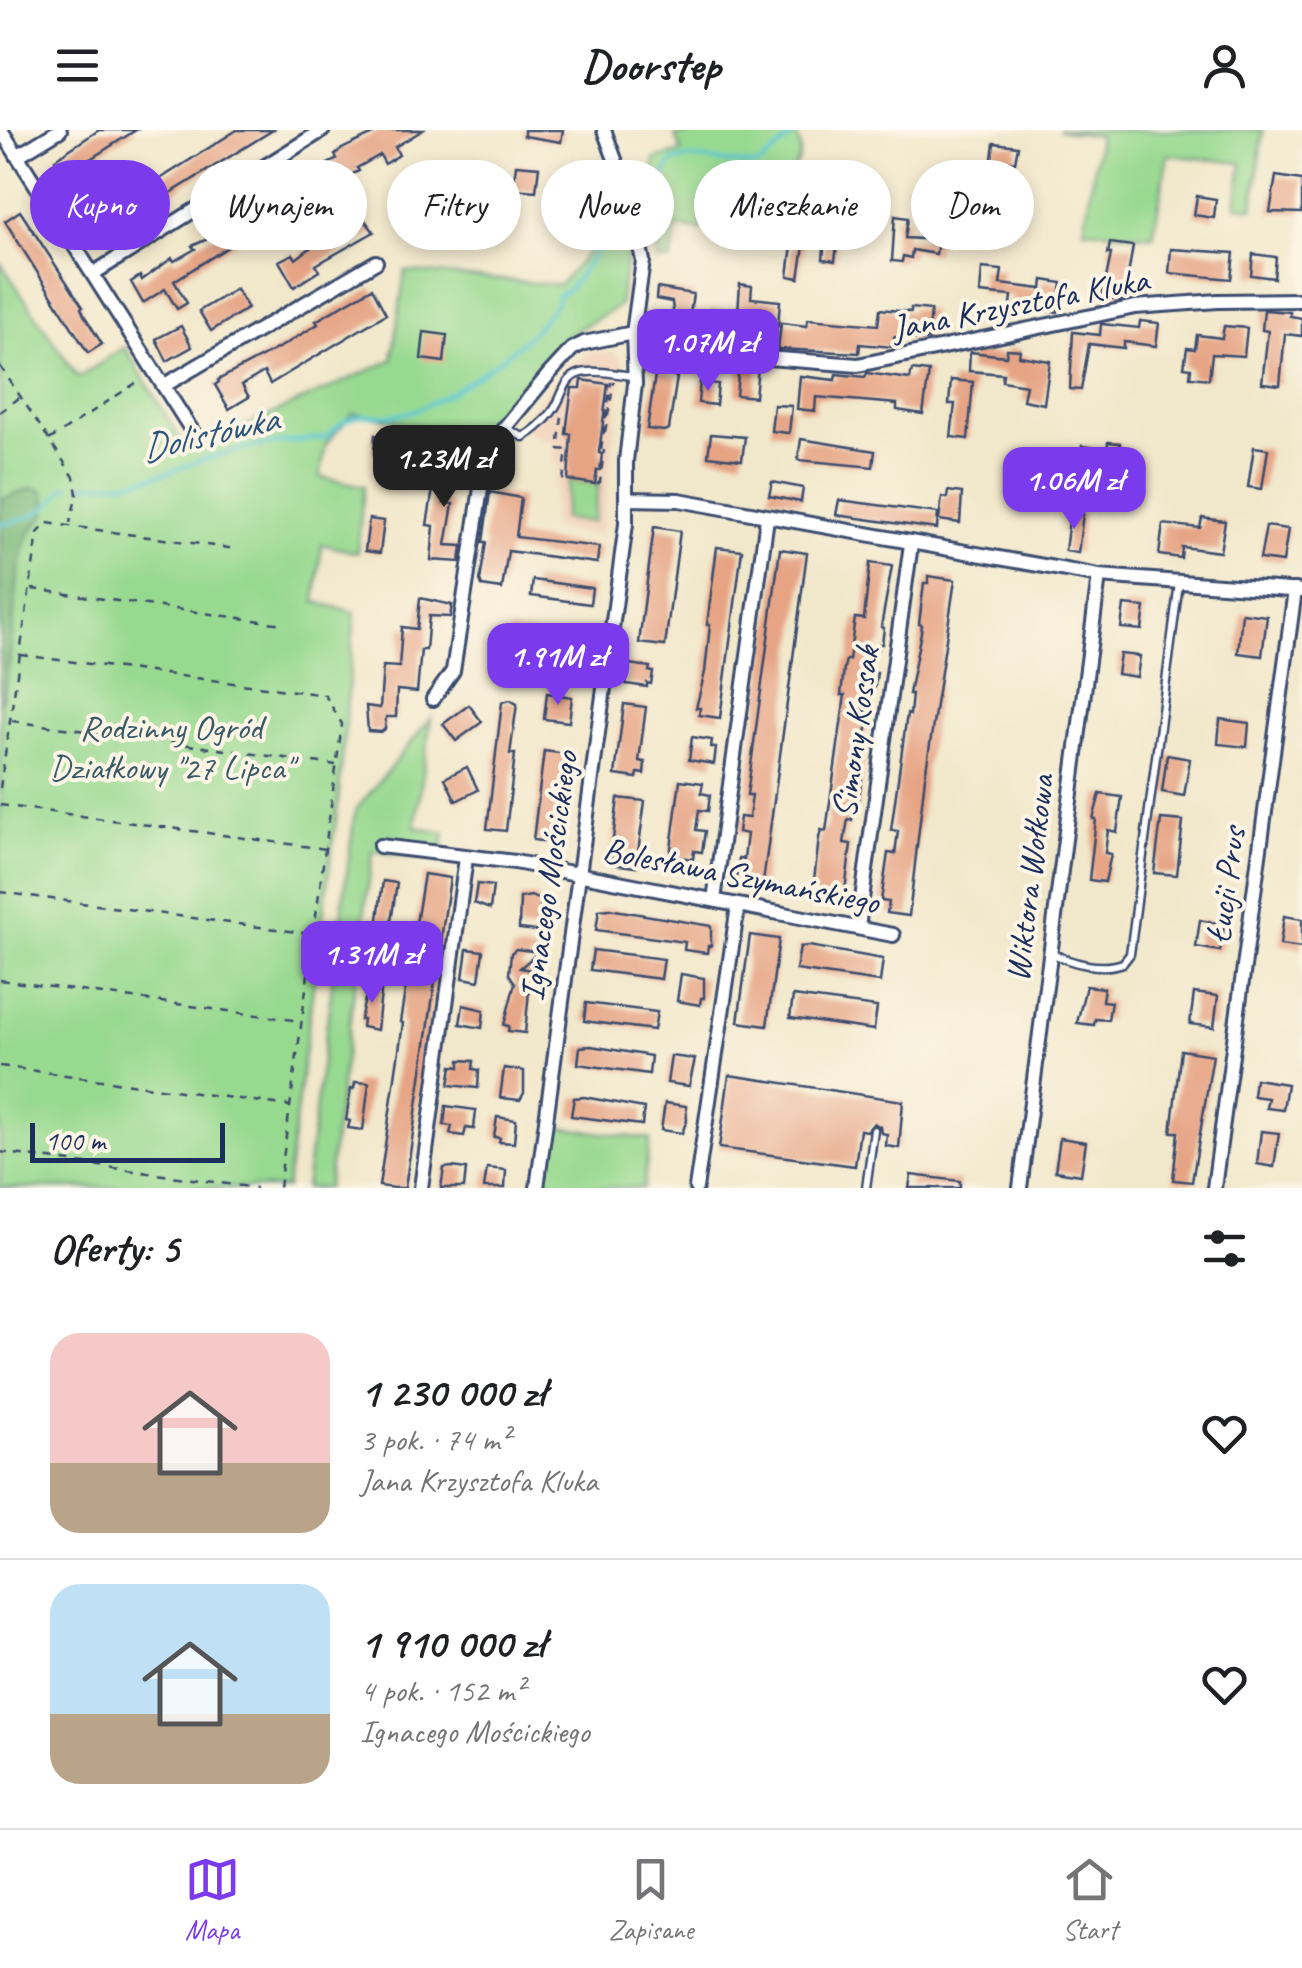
<!DOCTYPE html>
<html lang="pl">
<head>
<meta charset="utf-8">
<style>
	:root { --surface:#fff; --page:#f6f6f6; --text:#202124; --muted:#757577; --line:#e0e0e0; --accent:#7c3aed }
	body { margin:0; font-family:Caveat,sans-serif; background:var(--page); color:var(--text); height:100vh; display:flex; flex-direction:column; font-size:38px; white-space:nowrap }
	* { box-sizing:border-box; margin:0 }
	p { font-size:32px; color:var(--muted) }
	.icon { flex:none; width:55px; height:55px; fill:none; stroke:currentColor; stroke-width:2; stroke-linecap:round; stroke-linejoin:round }
	.map { position:relative; height:1058px; overflow:hidden }
	.drawer { display:flex; flex-direction:column; background:var(--surface); flex:1 }
	.drawer>* { flex:none }
	.guide { position:absolute; left:30px; top:30px; width:1242px; height:90px; display:flex; gap:20px }
	.scale { position:absolute; left:30px; bottom:25px; width:195px; box-sizing:border-box; padding-left:10px; border:5px solid #1b2f5e; border-top:0; font-size:28px; line-height:35px; white-space:nowrap; color:#1b2f5e; -webkit-text-stroke:8px #fcf5e5; paint-order:stroke }
	.price { position:absolute; translate:-50% -85px; padding:0 22px; border-radius:20px; background:var(--accent); color:#fff; font-size:32px; line-height:65px; filter:drop-shadow(0 2px 5px #0008) }
	.price::after { content:''; position:absolute; left:50%; top:60px; width:30px; height:22px; margin-left:-15px; background:inherit; clip-path:polygon(0 0,100% 0,50% 100%) }
	.price.selected { background:#222; color:#fff }
	ul { padding:0; list-style:none }
	li { display:flex; align-items:center; gap:30px; height:250px; padding:0 50px }
	li+li { border-top:2px solid var(--line) }
	li span { display:grid; place-items:center; flex:none; width:280px; height:200px; border-radius:30px; color:#555 }
	li>.icon { margin-inline-start:auto }
	span .icon { width:120px; height:120px; fill:#fffc; stroke-width:1 }
	li b { font-size:42px }
	h2 { display:flex; justify-content:space-between; align-items:center; height:120px; padding:0 50px; font-size:42px }
	.pill { padding:0 35px; border-radius:45px; background:var(--surface); box-shadow:0 5px 15px #0003; font-size:35px; line-height:90px }
	.pill.selected { background:var(--accent); color:#fff }
	header { display:flex; justify-content:space-between; align-items:center; height:130px; padding:0 50px; background:var(--surface); font-size:45px; font-weight:600 }
	.tabs { display:flex; justify-content:space-around; align-items:center; height:140px; border-top:2px solid var(--line); background:var(--surface); font-size:28px; color:var(--muted) }
	.tabs a { display:grid; justify-items:center; gap:5px }
	.tabs .selected { color:var(--accent) }
	.map>svg:first-child { display:block }
</style>
</head>
<body>
<header><svg class="icon" aria-label="menu" viewBox="0 0 24 24"><path d="M4 6h16M4 12h16M4 18h16"/></svg>Doorstep<svg class="icon" aria-label="person" viewBox="0 0 24 24"><circle cx="12" cy="8" r="4"/><path d="M4 21q1-7 8-7t8 7"/></svg></header>
<div class="map">
<svg width="1302" height="1058" viewBox="0 0 1302 1058">
	<rect width="100%" height="100%" fill="#fcf5e5"/>
	<filter id="ink" filterUnits="userSpaceOnUse"><feTurbulence type="fractalNoise" baseFrequency=".01" numOctaves="2"/><feDisplacementMap in="SourceGraphic" scale="20" xChannelSelector="R" yChannelSelector="G"/><feConvolveMatrix kernelMatrix="1 2 1 2 8 2 1 2 1" color-interpolation-filters="sRGB"/></filter>
	<filter id="wash" filterUnits="userSpaceOnUse"><feTurbulence type="fractalNoise" baseFrequency=".0048" numOctaves="4" result="noise"/><feDisplacementMap in="SourceGraphic" scale="40" xChannelSelector="R" yChannelSelector="G"/><feGaussianBlur stdDeviation="2.25" result="paint"/><feColorMatrix in="noise" values="0 0 0 0 0 0 0 0 0 0 0 0 0 0 0 0 0 1.4 0 .05"/><feComposite in="paint" operator="in"/></filter>
	<g filter="url(#wash)">
		<rect width="100%" height="100%" fill="#f1e7ca"/>
		<!-- built -->
		<polygon fill="#f2d4be" points="591,222 613,222 623,231 601,405 551,398 559,334 553,333 556,312 535,306 527,299 519,301 515,299 566,238"/>
		<!-- green -->
		<g fill="#98d990" stroke="#5a8477" stroke-width="2.5">
			<path d="M715 0H800L796 5C807 27 796 37 782 54L749 53 742 82 708 77 702 100 677 97 671 130 658 131 656 90 650 54 655 29 682 22 675 6Z"/>
			<polygon points="1058,0 1263,0 1253,78 1236,76 1242,33 1168,25 1153,106 1084,99 1099,6"/>
			<polygon points="618,89 627,128 619,176 560,210 486,307 353,283 326,314 320,347 364,356 357,423 322,414 315,472 355,482 338,674 286,1058 0,1058 0,132 78,248 125,217 188,322 392,230 405,141 559,155"/>
			<polygon points="569,351 599,354 593,392 563,389"/>
			<polygon points="431,588 415,697 445,703 441,731 373,721 327,1058 305,1058 355,681"/>
			<polygon points="550,996 650,1009 643,1058 542,1058"/>
		</g>
		<!-- forest -->
		<path fill="#7ab97a" stroke="#4a746c" stroke-width="2.5" d="M32 358 44 361C53 395 31 389 25 415 10 467 16 524 0 576V370Z"/>
		<g fill="none" stroke-linecap="round" stroke-linejoin="round">
			<!-- stream -->
			<g stroke="#5bc7d4" stroke-width="4">
				<polyline points="650,95 662,86 660,51 673,31 691,28 758,36 800,0"/>
				<path d="M84 355 129 352 168 343 201 330 250 317 328 307C355 273 372 292 406 283 440 274 500 232 526 208 538 198 547 184 557 172L558 165 568 160 597 121 630 102"/>
				<path d="M0 394C27 390 50 381 65 357H70"/>
			</g>
		</g>
		<g id="blocks">
			<!-- building -->
			<g fill="#e6a485">
				<polygon points="99,0 136,0 65,45 55,29"/>
				<polygon points="237,0 273,0 96,109 86,95 144,60 150,51 152,54"/>
				<polygon points="381,0 423,0 395,17 399,25 385,34 380,25 357,38 359,41 323,58 340,85 356,79 374,102 316,135 319,141 294,157 279,131 293,124 296,129 314,115 310,109 328,98 309,66 174,151 187,173 177,179 165,159 143,173 131,152 140,146 142,150 172,128 174,131 195,119 192,116 223,102 219,97 252,80 250,76 337,29 335,25 340,20"/>
				<polygon points="524,0 563,0 561,12 524,6"/>
				<polygon points="994,13 1018,16 1015,32 992,29"/>
				<polygon points="969,33 982,35 978,60 965,58"/>
				<polygon points="516,35 539,37 536,61 513,59"/>
				<polygon points="1276,46 1302,50 1302,83 1270,82"/>
				<polygon points="1197,66 1216,69 1214,88 1194,85"/>
				<polygon points="719,77 734,80 731,104 716,102"/>
				<polygon points="20,81 83,177 81,178 84,185 102,214 88,223 5,91"/>
				<polygon points="895,86 908,88 905,108 938,110 936,124 912,120 911,128 903,126 902,132 892,131"/>
				<polygon points="827,89 840,91 835,131 823,129"/>
				<polygon points="782,99 806,103 799,148 788,146 792,115 780,113"/>
				<polygon points="1110,113 1133,116 1124,169 1119,170 1102,168 1111,124 1108,124"/>
				<polygon points="1171,119 1234,123 1231,149 1169,143"/>
				<polygon points="1253,124 1276,127 1274,148 1251,145"/>
				<polygon points="982,138 1002,140 1000,154 1042,159 1043,150 1062,153 1058,182 1029,179 1029,184 1010,182 1012,166 980,163"/>
				<polygon points="740,154 752,156 751,168 780,171 778,196 759,194 757,215 708,211 711,179 738,182"/>
				<polygon points="372,158 386,184 270,254 264,242 242,255 249,267 229,279 215,255 219,252 218,250 284,215 318,194 316,191"/>
				<polygon points="657,158 693,164 689,191 674,189 672,172 656,169"/>
				<polygon points="236,159 248,178 211,201 199,181"/>
				<polygon points="911,178 931,180 928,210 894,207 893,217 860,214 859,223 778,219 781,193 807,196 808,189 878,195 880,179 911,182"/>
				<polygon points="1264,180 1290,182 1290,186 1302,188 1302,206 1285,204 1280,255 1262,253 1268,201 1262,200"/>
				<polygon points="1140,191 1159,193 1156,216 1124,212 1124,218 1089,214 1081,260 1070,259 1073,202 1100,205 1101,194 1139,198"/>
				<polygon points="181,196 192,217 167,231 156,209"/>
				<polygon points="1224,196 1247,198 1244,226 1212,224 1209,249 1190,247 1191,238 1184,237 1187,218 1195,219 1197,205 1222,208"/>
				<polygon points="424,202 447,205 444,232 421,229"/>
				<polygon points="1007,219 1020,220 1019,226 1050,231 1044,274 1023,270 1026,255 1002,251 1003,244 969,241 970,222 1006,226"/>
				<polygon points="739,236 758,237 755,267 736,265"/>
				<polygon points="912,240 929,242 923,284 897,280 897,274 816,267 815,281 797,279 800,246 835,250 836,244 865,247 867,243 910,249"/>
				<polygon points="661,241 677,247 669,299 664,301 647,299 655,245"/>
				<polygon points="582,250 608,254 599,323 602,324 600,340 597,340 595,354 568,350 571,304 566,304 568,287 572,258 581,258"/>
				<polygon points="951,250 973,252 968,309 951,307 955,274 949,274"/>
				<polygon points="700,252 718,254 716,275 698,273"/>
				<polygon points="774,275 792,276 789,303 771,301"/>
				<polygon points="711,304 745,307 742,330 708,326"/>
				<polygon points="375,305 420,310 418,324 388,320 387,326 374,324"/>
				<polygon points="801,309 875,321 873,337 798,330"/>
				<polygon points="1108,312 1120,313 1116,344 1078,341 1082,316 1107,320"/>
				<polygon points="1254,317 1268,319 1262,359 1248,357"/>
				<polygon points="441,319 462,321 460,338 450,337 444,373 453,374 446,415 462,416 460,432 431,430 434,396 427,395 434,353 438,353"/>
				<polygon points="772,352 803,358 801,372 769,366"/>
				<polygon points="948,361 962,363 960,393 939,390 942,367 947,368"/>
				<polygon points="490,362 521,368 516,407 599,417 597,433 508,421 502,459 482,456 480,451 486,412 483,412"/>
				<polygon points="839,370 938,383 937,399 836,385"/>
				<polygon points="1070,382 1083,384 1078,423 1065,421"/>
				<polygon points="1202,388 1225,391 1220,422 1182,417 1181,428 1159,425 1163,394 1200,398"/>
				<polygon points="369,389 384,391 380,423 365,421"/>
				<polygon points="1266,396 1288,399 1283,432 1260,429"/>
				<polygon points="654,397 680,401 665,516 639,513"/>
				<polygon points="717,417 742,420 720,588 699,585 700,578 696,578 705,542 710,495 707,495"/>
				<polygon points="780,419 807,423 762,760 735,757 739,728 744,729 747,704 738,702 740,687 749,688 752,665 747,665"/>
				<polygon points="870,433 892,436 881,497 884,498 882,514 879,514 878,519 871,518 868,542 877,543 874,560 865,558 862,581 871,582 861,624 864,632 857,682 853,681 852,690 848,689 844,713 851,714 845,761 838,760 836,770 812,767 819,708 821,700 826,701 845,565 841,565 844,538 846,530 849,530 855,488 864,489"/>
				<polygon points="928,446 955,450 925,647 909,786 887,783 889,772 881,771 888,723 895,724 898,701 891,700 907,584 910,585 912,564 909,564 921,502 922,495 919,494 924,453 928,453"/>
				<polygon points="533,450 592,458 590,474 531,466"/>
				<polygon points="420,468 452,475 450,487 429,486 426,520 421,520 417,562 397,560 396,587 386,587 385,599 381,602 368,601 366,576 380,578 383,536 399,537 402,497 417,499"/>
				<polygon points="1124,475 1145,477 1142,500 1121,498"/>
				<polygon points="1242,483 1267,486 1262,526 1238,523"/>
				<polygon points="508,500 533,503 532,509 583,515 579,544 548,540 550,523 514,519 515,511 507,510"/>
				<polygon points="1120,524 1140,526 1137,547 1117,544"/>
				<polygon points="629,534 650,537 649,541 653,542 651,554 647,553 647,557 626,554"/>
				<polygon points="547,563 572,567 569,592 544,589"/>
				<polygon points="510,570 517,574 510,624 515,624 506,701 487,699 502,572"/>
				<polygon points="624,574 646,577 639,631 645,632 644,644 638,643 637,648 615,645"/>
				<polygon points="469,575 482,592 456,611 443,594"/>
				<polygon points="1220,589 1249,593 1247,617 1218,614"/>
				<polygon points="692,607 712,610 711,617 716,618 714,634 689,630"/>
				<polygon points="544,621 566,624 567,633 555,713 533,710"/>
				<polygon points="1167,625 1190,629 1184,666 1162,662"/>
				<polygon points="467,637 478,660 456,671 445,648"/>
				<polygon points="680,650 703,653 701,663 710,665 708,681 699,680 696,700 705,701 702,722 694,721 693,729 670,726"/>
				<polygon points="1100,664 1122,667 1117,702 1108,700 1105,723 1111,724 1105,752 1089,750 1096,689 1093,689"/>
				<polygon points="618,668 645,671 636,737 610,734"/>
				<polygon points="1161,689 1183,691 1177,745 1154,743"/>
				<polygon points="424,744 450,748 405,1058 394,1058 379,1056 403,893 400,892"/>
				<polygon points="383,751 397,753 390,798 377,796"/>
				<polygon points="477,754 493,756 490,779 474,773"/>
				<polygon points="531,766 541,771 540,788 546,789 545,802 519,799 520,768"/>
				<polygon points="609,779 711,796 711,816 708,816 707,823 684,820 685,812 596,800 599,780"/>
				<polygon points="1284,786 1302,789 1302,818 1280,815"/>
				<polygon points="1200,790 1224,795 1220,821 1196,817"/>
				<polygon points="750,805 779,809 767,896 738,892"/>
				<polygon points="809,816 883,829 880,852 796,840 800,817"/>
				<polygon points="467,819 483,821 479,851 463,848"/>
				<polygon points="516,819 539,822 520,838 531,840 525,903 508,901 509,896 504,895 515,853 509,844 511,823"/>
				<polygon points="593,820 664,829 661,849 590,840"/>
				<polygon points="681,844 704,848 704,868 701,868 700,875 677,871"/>
				<polygon points="369,852 382,853 377,900 362,897 363,890 360,890"/>
				<polygon points="1086,856 1104,858 1102,871 1111,872 1108,890 1095,889 1094,895 1077,893"/>
				<polygon points="1194,863 1218,866 1214,897 1190,894"/>
				<polygon points="793,866 877,877 874,900 790,888"/>
				<polygon points="586,873 657,882 654,900 584,891"/>
				<polygon points="463,875 484,880 482,898 460,894"/>
				<polygon points="591,916 651,926 649,944 578,934 580,917"/>
				<polygon points="1181,920 1213,925 1192,1052 1173,1050 1178,1002 1171,1002"/>
				<polygon points="671,926 695,929 689,956 667,953"/>
				<polygon points="460,930 474,931 473,939 479,940 478,958 449,955 452,936 460,937"/>
				<polygon points="504,938 524,941 524,963 520,970 500,968"/>
				<polygon points="729,945 903,971 899,1018 886,1016 887,1004 881,1003 880,997 874,993 867,1001 860,1000 855,1036 719,1018"/>
				<polygon points="1255,949 1287,954 1283,980 1266,978 1268,968 1253,966"/>
				<polygon points="355,952 369,953 363,1000 348,998 350,991 346,990 351,958 354,959"/>
				<polygon points="584,967 644,978 642,995 571,986 574,968"/>
				<polygon points="665,973 686,976 687,990 682,1003 661,1000"/>
				<polygon points="446,976 476,980 474,999 466,998 464,1006 450,1004 452,996 444,995"/>
				<polygon points="497,987 516,990 514,1013 499,1012 500,1008 494,1007"/>
				<polygon points="1261,1001 1279,1003 1274,1037 1257,1034"/>
				<polygon points="1060,1008 1086,1012 1081,1045 1055,1041"/>
				<polygon points="452,1037 466,1039 464,1058 441,1058 444,1038"/>
				<polygon points="487,1038 506,1040 505,1058 484,1058"/>
				<polygon points="911,1045 960,1051 960,1058 909,1058"/>
			</g>
		</g>
	</g>
	<g filter="url(#ink)">
		<use href="#blocks" fill-opacity="0" stroke="#3b4b6e" stroke-width="2.5"/>
		<g fill="none" stroke-linecap="round" stroke-linejoin="round">
			<defs>
				<g id="lane">
					<path d="M506 298 523 307C535 301 551 286 557 274 565 259 566 244 587 242 602 240 619 245 634 246"/>
					<path d="M1050 822C1070 833 1101 841 1123 833L1130 824 1179 453"/>
					<polyline points="866,1058 874,1000"/>
				</g>
				<g id="street">
					<polyline points="1,0 194,304"/>
					<polyline points="17,26 60,0"/>
					<polyline points="94,143 323,0"/>
					<polyline points="165,255 376,132"/>
					<polyline points="627,369 679,370 1099,446 1302,461"/>
					<polyline points="433,569 453,541 487,319 549,244 572,219 584,213 633,203 666,207 703,223 858,235 1135,177 1218,171 1302,170"/>
					<polyline points="380,716 515,732 893,805"/>
					<polyline points="714,770 767,388"/>
					<polyline points="858,798 911,414"/>
					<polyline points="421,1058 466,728"/>
					<polyline points="537,1058 626,394 626,331 635,254 633,203 643,131 630,70 604,0"/>
					<polyline points="696,1058 738,776"/>
					<polyline points="1020,1058 1099,446"/>
					<polyline points="1214,1058 1295,460"/>
				</g>
			</defs>
			<!-- lane casing -->
			<use href="#lane" stroke="#3b4b6e" stroke-width="11"/>
			<!-- street casing -->
			<use href="#street" stroke="#3b4b6e" stroke-width="18"/>
			<!-- path -->
			<g stroke="#3b4b6e" stroke-width="2.5" stroke-dasharray="8 8" stroke-linecap="butt">
				<polyline points="0,236 74,347 77,364 70,393"/>
				<polyline points="0,282 19,268"/>
				<polyline points="562,287 558,319 567,320 563,351 569,352"/>
				<polyline points="605,302 614,252"/>
				<polyline points="49,310 142,249"/>
				<polyline points="601,320 611,252"/>
				<polyline points="597,354 600,352 604,320"/>
				<polyline points="32,459 283,494"/>
				<polyline points="21,525 325,565 342,594 279,1058"/>
				<polyline points="12,591 336,635"/>
				<polyline points="0,658 38,403 47,393 236,419"/>
				<polyline points="0,675 326,719"/>
				<polyline points="0,762 312,804"/>
				<polyline points="0,850 301,891"/>
				<polyline points="0,936 290,976"/>
				<polyline points="0,1022 256,1058"/>
			</g>
			<!-- lane -->
			<use href="#lane" stroke="#fff" stroke-width="6"/>
			<!-- street -->
			<use href="#street" stroke="#fff" stroke-width="12"/>
		</g>
	</g>
	<g text-anchor="middle" stroke-width="8" stroke-linejoin="round" paint-order="stroke">
		<!-- street labels -->
		<g font-size="35" fill="#1b2f5e" stroke="#fcf5e5">
			<text transform="translate(1020 173) rotate(-11)" y="12">Jana Krzysztofa Kluka</text>
			<text transform="translate(855 602) rotate(-82)" y="12">Simony Kossak</text>
			<text transform="translate(741 745) rotate(11)" y="12">Bolesława Szymańskiego</text>
			<text transform="translate(548 746) rotate(-82)" y="12">Ignacego Mościckiego</text>
			<text transform="translate(1029 748) rotate(-83)" y="12">Wiktora Wołkowa</text>
			<text transform="translate(1225 755) rotate(-82)" y="12">Łucji Prus</text>
		</g>
		<!-- park labels -->
		<g font-size="35" fill="#3a5a6a" stroke="#fcf5e5">
			<text x="171" y="609">Rodzinny Ogród<tspan x="171" dy="40">Działkowy "27 Lipca"</tspan></text>
		</g>
		<!-- water labels -->
		<g font-size="38" font-style="italic" fill="#2b557c" stroke="#fcf5e5">
			<text transform="translate(209 303) rotate(-13)" y="13">Dolistówka</text>
		</g>
	</g>
</svg>
<div class="scale">100 m</div>
<b class="price" style="left:708px;top:264px">1.07M zł</b>
<b class="price selected" style="left:444px;top:380px">1.23M zł</b>
<b class="price" style="left:1074px;top:402px">1.06M zł</b>
<b class="price" style="left:558px;top:578px">1.91M zł</b>
<b class="price" style="left:372px;top:876px">1.31M zł</b>
<div class="guide">
<a class="pill selected">Kupno</a>
<a class="pill">Wynajem</a>
<a class="pill">Filtry</a>
<a class="pill">Nowe</a>
<a class="pill">Mieszkanie</a>
<a class="pill">Dom</a>
</div>
</div>
<section class="drawer">
<h2>Oferty: 5<svg class="icon" aria-label="filters" viewBox="0 0 24 24"><path d="M4 7h16M4 17h16"/><circle cx="9" cy="7" r="2"/><circle cx="15" cy="17" r="2"/></svg></h2>
<ul>
<li><span style="background:linear-gradient(#f6c9c9 65%,#b9a48a 0)"><svg class="icon" aria-label="home" viewBox="0 0 24 24"><path d="M3 11l9-7 9 7M6 9v11h12V9"/></svg></span><div><b>1 230 000 zł</b><p>3 pok. · 74 m²</p><p>Jana Krzysztofa Kluka</p></div><svg class="icon" aria-label="heart" viewBox="0 0 24 24"><path d="M12 20l-8-8c-3-5 5-10 8-4 3-6 11-1 8 4z"/></svg></li>
<li><span style="background:linear-gradient(#bfe0f5 65%,#b9a48a 0)"><svg class="icon" aria-label="home" viewBox="0 0 24 24"><path d="M3 11l9-7 9 7M6 9v11h12V9"/></svg></span><div><b>1 910 000 zł</b><p>4 pok. · 152 m²</p><p>Ignacego Mościckiego</p></div><svg class="icon" aria-label="heart" viewBox="0 0 24 24"><path d="M12 20l-8-8c-3-5 5-10 8-4 3-6 11-1 8 4z"/></svg></li>
</ul>
</section>
<nav class="tabs">
<a class="selected"><svg class="icon" aria-label="map" viewBox="0 0 24 24"><path d="M3 6l6-2 6 2 6-2v14l-6 2-6-2-6 2zM9 4v14M15 6v14"/></svg>Mapa</a>
<a><svg class="icon" aria-label="saved" viewBox="0 0 24 24"><path d="M7 4h10v16l-5-4-5 4z"/></svg>Zapisane</a>
<a><svg class="icon" aria-label="home" viewBox="0 0 24 24"><path d="M3 11l9-7 9 7M6 9v11h12V9"/></svg>Start</a>
</nav>
</body>
</html>
